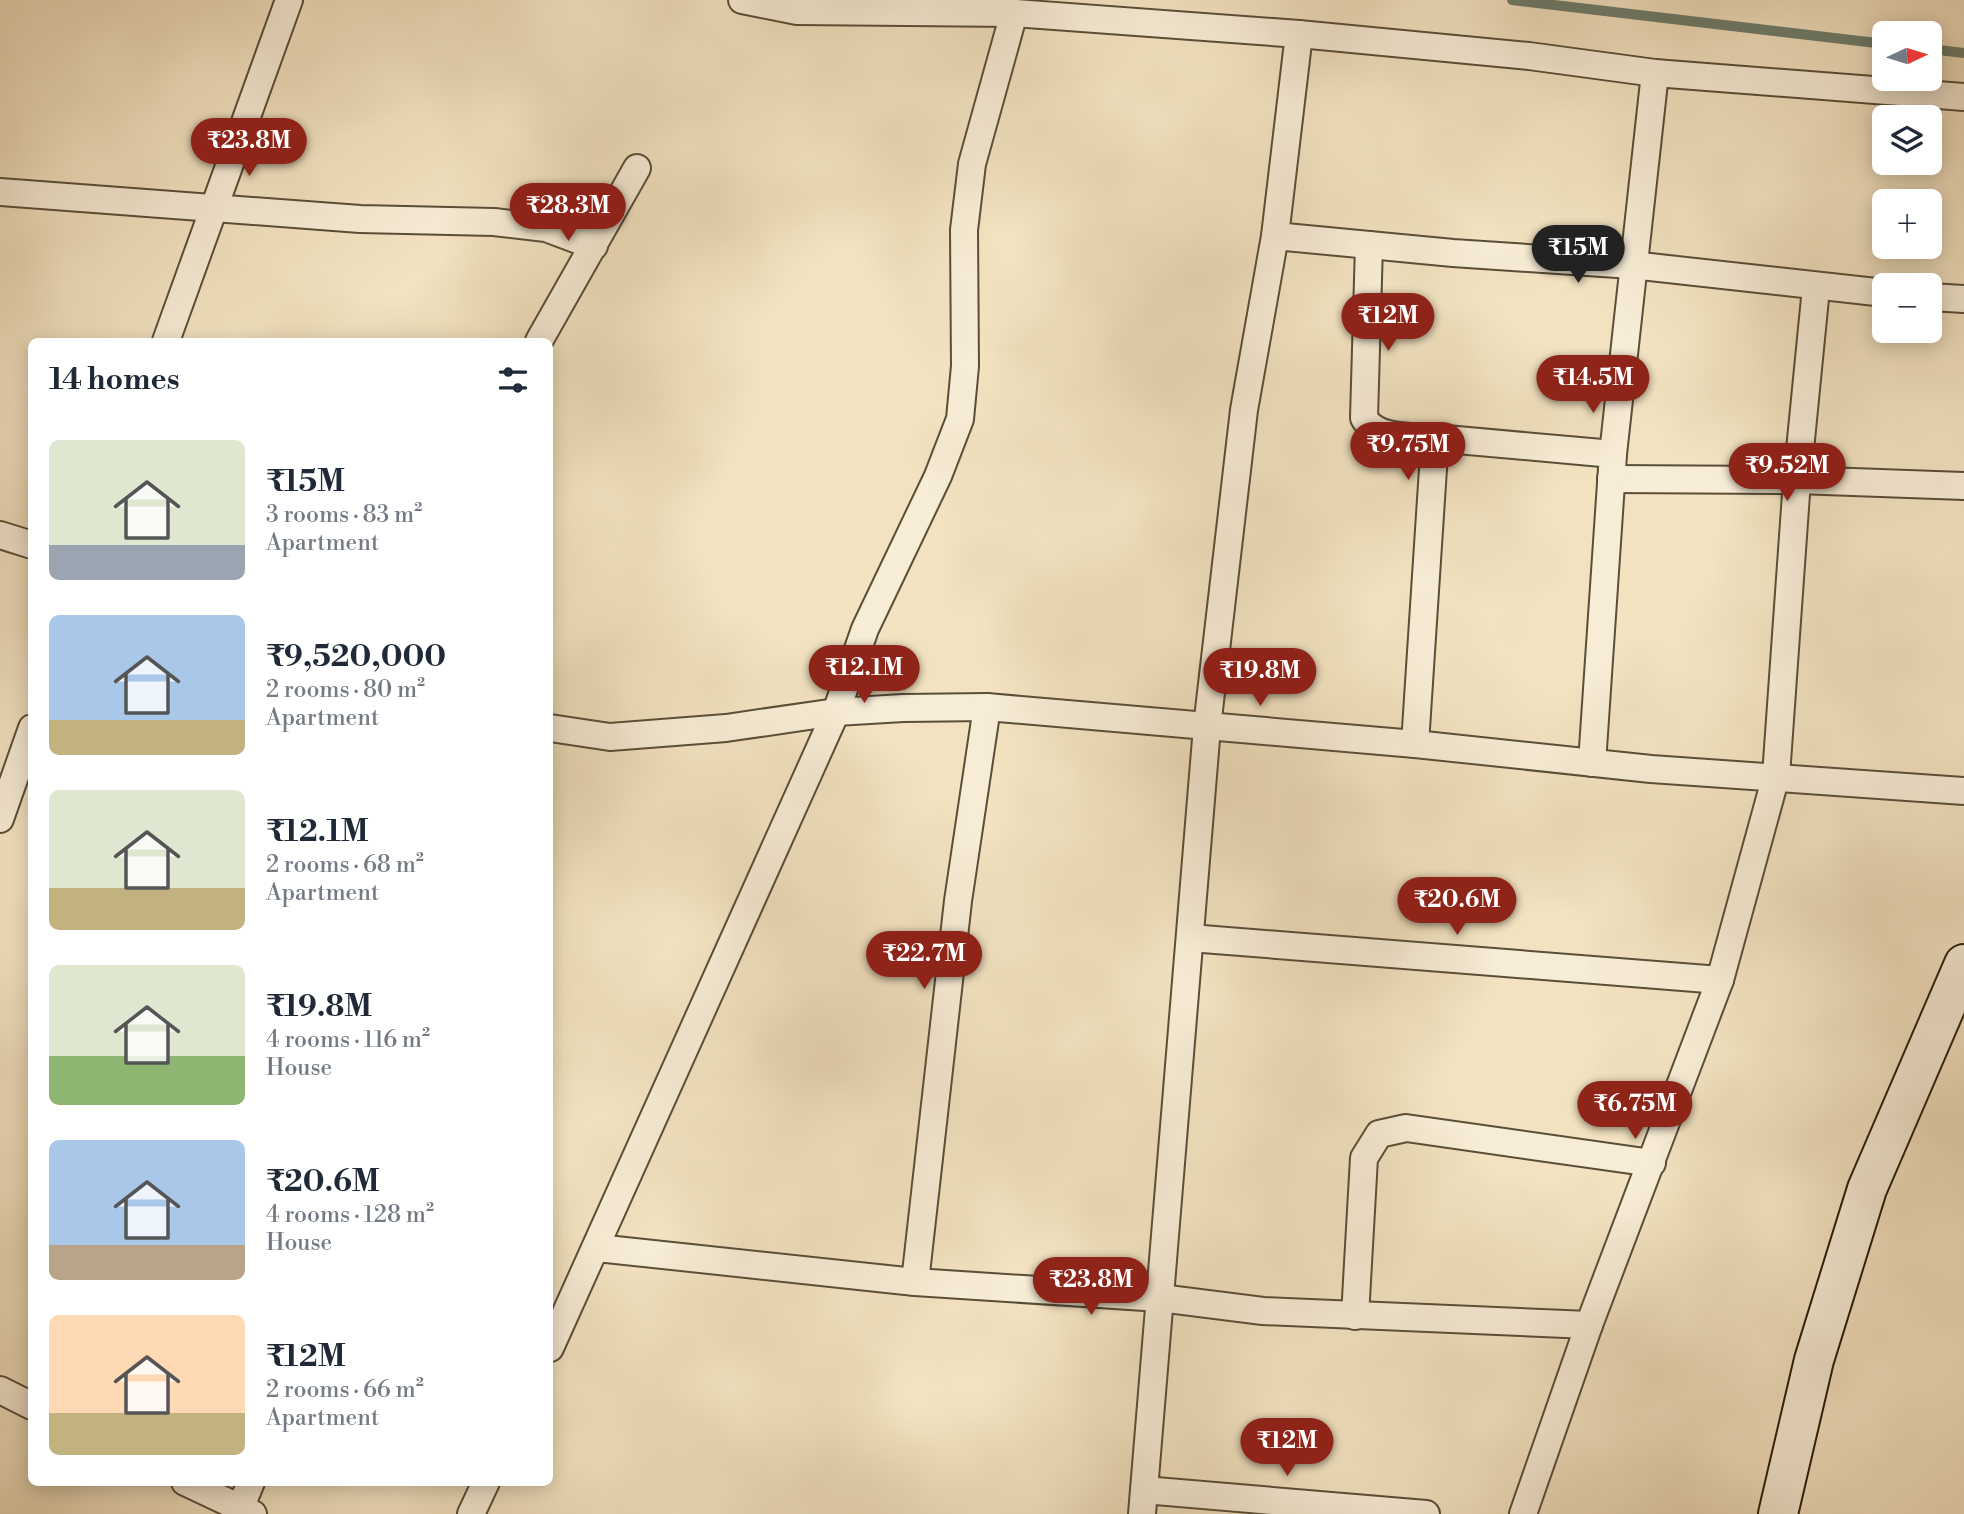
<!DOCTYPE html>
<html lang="en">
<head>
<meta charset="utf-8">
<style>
	:root { --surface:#fff; --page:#f2f2f3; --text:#1f2937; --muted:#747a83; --accent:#8f2418 }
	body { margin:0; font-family:"Libre Bodoni",serif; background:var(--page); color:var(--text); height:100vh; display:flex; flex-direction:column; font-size:26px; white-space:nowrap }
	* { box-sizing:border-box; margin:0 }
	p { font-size:23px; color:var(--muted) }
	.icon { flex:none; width:38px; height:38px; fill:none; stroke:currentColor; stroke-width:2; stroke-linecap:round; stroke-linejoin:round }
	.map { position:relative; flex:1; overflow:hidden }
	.side { position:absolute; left:28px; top:338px; width:525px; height:1148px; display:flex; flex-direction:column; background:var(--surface); border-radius:10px; box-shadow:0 4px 18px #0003 }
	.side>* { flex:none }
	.needle { width:46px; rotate:86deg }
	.controls { position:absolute; left:1872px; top:21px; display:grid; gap:14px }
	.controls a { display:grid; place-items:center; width:70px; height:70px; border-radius:10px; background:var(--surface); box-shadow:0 4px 18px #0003; font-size:35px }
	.price { position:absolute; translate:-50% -60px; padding:0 16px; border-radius:24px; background:var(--accent); color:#fff; font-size:23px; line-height:46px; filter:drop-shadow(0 2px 4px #0008) }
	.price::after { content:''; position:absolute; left:50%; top:42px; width:21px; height:16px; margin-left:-10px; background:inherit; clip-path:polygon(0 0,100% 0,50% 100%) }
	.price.on { background:#222; color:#fff }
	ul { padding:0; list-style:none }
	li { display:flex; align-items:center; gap:21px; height:175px; padding:0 21px }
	li span { display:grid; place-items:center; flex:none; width:196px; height:140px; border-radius:10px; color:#555 }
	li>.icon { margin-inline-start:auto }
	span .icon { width:84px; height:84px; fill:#fffc; stroke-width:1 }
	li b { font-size:30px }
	h2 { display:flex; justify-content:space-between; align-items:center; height:84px; padding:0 21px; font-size:30px }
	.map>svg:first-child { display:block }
</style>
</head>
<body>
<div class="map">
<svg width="1964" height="1514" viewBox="0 0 1964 1514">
	<rect width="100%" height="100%" fill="#f2e2c0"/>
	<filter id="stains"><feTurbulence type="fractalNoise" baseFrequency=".00286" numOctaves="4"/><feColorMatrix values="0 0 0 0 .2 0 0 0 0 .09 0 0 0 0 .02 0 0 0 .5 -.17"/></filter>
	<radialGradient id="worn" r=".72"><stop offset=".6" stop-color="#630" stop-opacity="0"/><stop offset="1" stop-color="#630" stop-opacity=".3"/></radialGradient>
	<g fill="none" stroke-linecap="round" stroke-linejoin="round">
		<!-- stream -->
		<g stroke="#6d7d6f" stroke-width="10">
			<polyline points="1512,0 1885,44"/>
			<polyline points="1930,49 1964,53"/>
		</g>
		<defs>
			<g id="street">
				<polyline points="742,0 797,11 1014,13 1299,34 1529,56 1655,73 1964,97"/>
				<polyline points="0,192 360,219 494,222 546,228 594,246"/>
				<polyline points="1275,236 1453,253 1632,265 1885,293"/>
				<path d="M1369 245 1364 418C1377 440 1412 436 1435 438"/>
				<polyline points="1930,297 1964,299"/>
				<polyline points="166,341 289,0"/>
				<polyline points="539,341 637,168"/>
				<polyline points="1611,479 1797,480 1964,486"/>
				<polyline points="0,535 32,545"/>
				<polyline points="550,728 610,737 726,728 836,712 903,708 987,707 1415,744 1651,769 1964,791"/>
				<polyline points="1415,744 1435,438 1613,454"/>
				<polyline points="1592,763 1613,454 1655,73"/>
				<polyline points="0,819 32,728"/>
				<polyline points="1190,938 1720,980"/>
				<polyline points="597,1248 915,1282 1160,1298 1263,1311 1589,1325"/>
				<polyline points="915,1282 958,901 987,707"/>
				<polyline points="1355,1316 1364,1158 1379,1134 1406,1128 1652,1163"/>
				<polyline points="550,1348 836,712 865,629 938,476 960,419 965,366 964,230 972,164 1014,13"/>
				<polyline points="0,1390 32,1406"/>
				<polyline points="185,1482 253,1514"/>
				<polyline points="1144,1490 1426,1514"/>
				<polyline points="238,1514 251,1482"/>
				<polyline points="471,1514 486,1482"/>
				<polyline points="1142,1514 1207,727 1244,410 1275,236 1299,34"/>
				<polyline points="1523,1514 1589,1325 1720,980 1776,776 1797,480 1816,288"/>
			</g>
			<polyline id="secondary" points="1778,1514 1814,1360 1867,1189 1964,964"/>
		</defs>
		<!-- street casing -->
		<use href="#street" stroke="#5a4e38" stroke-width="30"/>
		<!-- secondary casing -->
		<use href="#secondary" stroke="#281c0b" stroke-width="42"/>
		<!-- street -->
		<use href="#street" stroke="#f7ecd6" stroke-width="26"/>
		<!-- secondary -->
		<use href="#secondary" stroke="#f7ecd6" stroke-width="38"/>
	</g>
	<rect width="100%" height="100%" filter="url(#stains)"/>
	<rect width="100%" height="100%" fill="url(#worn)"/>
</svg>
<div class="controls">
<a><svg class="needle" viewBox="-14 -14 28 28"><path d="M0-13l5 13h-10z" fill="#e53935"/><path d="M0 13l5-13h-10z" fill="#747a83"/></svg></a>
<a><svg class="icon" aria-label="layers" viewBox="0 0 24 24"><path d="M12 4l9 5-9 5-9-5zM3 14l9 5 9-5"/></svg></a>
<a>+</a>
<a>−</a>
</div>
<b class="price" style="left:249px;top:178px">₹23.8M</b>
<b class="price" style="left:568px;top:243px">₹28.3M</b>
<b class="price on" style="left:1578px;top:285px">₹15M</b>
<b class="price" style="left:1388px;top:353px">₹12M</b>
<b class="price" style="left:1593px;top:415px">₹14.5M</b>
<b class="price" style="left:1408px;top:482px">₹9.75M</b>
<b class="price" style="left:1787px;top:503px">₹9.52M</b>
<b class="price" style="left:864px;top:705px">₹12.1M</b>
<b class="price" style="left:1260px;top:708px">₹19.8M</b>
<b class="price" style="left:1457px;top:937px">₹20.6M</b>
<b class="price" style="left:924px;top:991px">₹22.7M</b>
<b class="price" style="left:1635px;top:1141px">₹6.75M</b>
<b class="price" style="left:1091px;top:1317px">₹23.8M</b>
<b class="price" style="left:1287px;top:1478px">₹12M</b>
<section class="side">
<h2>14 homes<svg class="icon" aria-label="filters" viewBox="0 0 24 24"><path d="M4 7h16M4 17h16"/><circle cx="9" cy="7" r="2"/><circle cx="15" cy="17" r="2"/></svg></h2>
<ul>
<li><span style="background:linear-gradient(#dfe7d0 75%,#9aa5b1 0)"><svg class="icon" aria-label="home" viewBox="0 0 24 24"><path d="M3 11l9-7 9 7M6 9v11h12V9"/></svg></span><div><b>₹15M</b><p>3 rooms · 83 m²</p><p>Apartment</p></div></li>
<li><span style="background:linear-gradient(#a9c7e8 75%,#c2b280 0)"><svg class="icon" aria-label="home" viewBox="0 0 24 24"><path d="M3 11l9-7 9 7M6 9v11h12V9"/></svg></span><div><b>₹9,520,000</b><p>2 rooms · 80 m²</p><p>Apartment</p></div></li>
<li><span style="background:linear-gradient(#dfe7d0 70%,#c2b280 0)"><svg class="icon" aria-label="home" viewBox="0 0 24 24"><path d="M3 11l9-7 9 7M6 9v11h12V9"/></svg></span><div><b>₹12.1M</b><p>2 rooms · 68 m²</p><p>Apartment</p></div></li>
<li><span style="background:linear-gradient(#dfe7d0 65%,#8fb573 0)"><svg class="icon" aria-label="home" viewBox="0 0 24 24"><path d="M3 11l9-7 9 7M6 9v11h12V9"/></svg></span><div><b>₹19.8M</b><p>4 rooms · 116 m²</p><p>House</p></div></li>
<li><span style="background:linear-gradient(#a9c7e8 75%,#b9a48a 0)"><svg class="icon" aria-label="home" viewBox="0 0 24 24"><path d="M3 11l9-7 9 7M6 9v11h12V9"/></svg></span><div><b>₹20.6M</b><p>4 rooms · 128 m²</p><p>House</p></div></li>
<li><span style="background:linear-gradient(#ffd9b3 70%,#c2b280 0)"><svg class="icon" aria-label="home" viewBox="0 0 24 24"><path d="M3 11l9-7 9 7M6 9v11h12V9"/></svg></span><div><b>₹12M</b><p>2 rooms · 66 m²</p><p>Apartment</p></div></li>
</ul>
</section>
</div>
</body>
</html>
